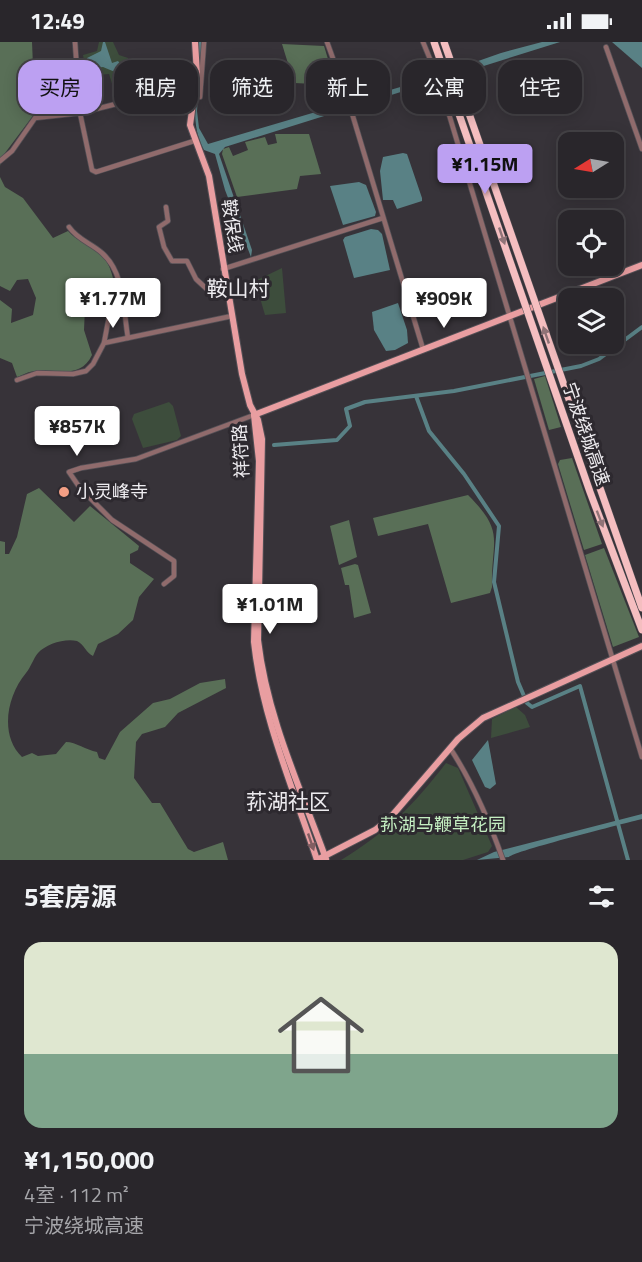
<!DOCTYPE html>
<html lang="zh">
<head>
<meta charset="utf-8">
<style>
	:root { --surface:#29262b; --page:#312e33; --text:#f1f3f6; --muted:#a5a5a9; --line:#454347; --accent:#bca0f2 }
	body { margin:0; font-family:"Titillium Web","Noto Sans SC",sans-serif; background:var(--page); color:var(--text); height:100vh; display:flex; flex-direction:column; font-size:22px; white-space:nowrap }
	* { box-sizing:border-box; margin:0 }
	p { font-size:20px; color:var(--muted) }
	.icon { flex:none; width:33px; height:33px; fill:none; stroke:currentColor; stroke-width:2; stroke-linecap:round; stroke-linejoin:round }
	.map { position:relative; height:818px; overflow:hidden }
	.details { display:flex; flex-direction:column; background:var(--surface); flex:1 }
	.details>* { flex:none }
	.hud { position:absolute; left:18px; top:18px; width:606px; height:54px; display:flex; gap:12px }
	.needle { width:39px; rotate:259deg }
	.controls { position:absolute; left:558px; top:90px; display:grid; gap:12px }
	.controls a { display:grid; place-items:center; width:66px; height:66px; border-radius:12px; background:var(--surface); box-shadow:0 3px 15px #0003,0 0 0 2px var(--line); font-size:30px }
	.price { position:absolute; translate:-50% -51px; padding:0 14px; border-radius:6px; background:#fff; color:#222; font-size:20px; line-height:39px; filter:drop-shadow(0 2px 3px #0008) }
	.price::after { content:''; position:absolute; left:50%; top:36px; width:18px; height:14px; margin-left:-9px; background:inherit; clip-path:polygon(0 0,100% 0,50% 100%) }
	.price.selected { background:var(--accent); color:#111 }
	ul { padding:0; list-style:none }
	li { display:grid; align-content:center; gap:12px; height:318px; padding:0 24px }
	li span { display:grid; place-items:center; height:186px; border-radius:18px; color:#555 }
	li>.icon { margin-inline-start:auto }
	span .icon { width:108px; height:108px; fill:#fffc; stroke-width:1 }
	li b { font-size:26px }
	h2 { display:flex; justify-content:space-between; align-items:center; height:72px; padding:0 24px; font-size:26px }
	.chip { padding:0 21px; border-radius:18px; background:var(--surface); box-shadow:0 3px 15px #0003,0 0 0 2px var(--line); font-size:21px; line-height:54px }
	.chip.selected { background:var(--accent); color:#111 }
	.status { display:flex; justify-content:space-between; align-items:center; height:42px; padding:0 30px; background:var(--surface); direction:ltr }
	.status svg { height:16px; fill:currentColor }
	.map>svg:first-child { display:block }
</style>
</head>
<body>
<div class="status"><b>12:49</b><svg viewBox="0 0 49 12"><path d="M0 12V9h3v3zM5 12V6h3v6zM10 12V3h3v9zM15 12V0h3v12zM26 1h20v11H26zM47 4h2v5h-2z"/></svg></div>
<div class="map">
<svg width="642" height="818" viewBox="0 0 642 818">
	<rect width="100%" height="100%" fill="#373339"/>
	<!-- green -->
	<g fill="#3d4d3c">
		<polygon points="99,0 113,0 119,13 128,16 138,43 138,54 117,58 109,32 87,34 83,13 97,9"/>
		<polygon points="282,226 286,271 265,273 255,239"/>
		<polygon points="169,360 173,364 181,394 177,398 143,406 132,377 134,372"/>
		<polygon points="516,665 525,673 530,685 491,696 492,677"/>
		<path d="M446 721 458 726 492 804 488 810 463 818H341C386 791 414 763 446 721Z"/>
	</g>
	<!-- forest -->
	<g fill="#596f57">
		<polygon points="0,0 32,0 35,71 2,115 0,124"/>
		<polygon points="282,2 324,4 336,43 294,41"/>
		<polygon points="275,92 309,92 321,132 300,134 297,147 237,155 222,112 223,107 229,105 233,114 248,108 245,100 265,95 268,103 277,101"/>
		<path d="M0 135 5 145 23 156 53 196 68 189C77 199 86 201 96 208 113 220 118 248 113 267L108 269 85 266 84 288 92 313C80 338 58 326 36 329 29 329 23 333 17 335L12 321 0 316V258L12 267 11 281 33 273 36 256 28 237 17 238 10 249 0 244Z"/>
		<polygon points="545,334 561,385 549,388 534,337"/>
		<polygon points="572,416 602,502 584,508 558,422 560,418"/>
		<path d="M39 446 74 480 90 464 139 504 138 508 130 512V521L154 537 139 555 133 578 118 592 98 602 93 614C86 611 84 602 77 599 65 596 46 602 38 611 33 617 31 625 26 631 6 655 0 694 22 715L32 711 38 714 56 712 66 700C76 700 86 708 97 710L99 716 105 718 120 690 153 661 170 657 200 641 225 637 226 646 178 671 165 685 142 692 136 700 134 736 152 761H160L188 807 194 810 223 800 228 818H0V499L5 500V512H9L17 495 27 452Z"/>
		<path d="M468 453C506 491 491 497 492 545L490 551 451 561 428 482 378 494 373 476Z"/>
		<polygon points="349,478 357,515 339,523 330,484"/>
		<polygon points="604,506 639,595 613,605 585,513"/>
		<polygon points="355,522 358,523 371,571 354,576 349,543 345,543 341,526"/>
	</g>
	<!-- water -->
	<g fill="#598185">
		<path d="M103 0H105L112 21 118 19C125 28 135 37 127 48L118 46 115 30 103 25 87 27V16L101 9Z"/>
		<path d="M198 0H202L197 69 199 86 208 102 424 38 501 11 542 0H560L225 105 219 112 252 208 251 215 225 148 215 112 204 108C185 73 203 37 198 0Z"/>
		<polygon points="612,0 642,0 642,26"/>
		<polygon points="403,111 407,112 422,156 422,159 397,167 393,158 383,158 380,129 383,115"/>
		<polygon points="359,140 366,143 376,170 375,174 343,183 330,144"/>
		<polygon points="371,187 378,188 382,192 390,228 354,236 343,198 345,195"/>
		<polygon points="398,261 407,288 408,301 395,308 386,309 374,288 372,270"/>
		<polygon points="488,698 496,742 490,747 485,745 472,718"/>
		<path d="M642 772V777C626 781 514 809 509 815L477 818 494 810Z"/>
	</g>
	<g fill="none" stroke-linecap="round" stroke-linejoin="round">
		<!-- canal -->
		<g stroke="#598185" stroke-width="4">
			<polyline points="416,354 429,389 464,432 499,484 494,540 518,640 527,661 532,665 580,644 628,818"/>
			<polyline points="274,403 337,398 350,384 346,367 365,360 454,349 581,324 599,317 642,285"/>
		</g>
		<defs>
			<g id="minor">
				<polyline points="75,0 80,71 92,128 96,130 194,99"/>
				<polyline points="327,0 348,58 423,307"/>
				<polyline points="423,0 439,39 642,715"/>
				<polyline points="606,5 642,107"/>
				<polyline points="200,55 204,0"/>
				<polyline points="0,119 12,109 35,76 80,71 136,57 191,56"/>
				<polyline points="166,165 168,179 159,185 164,205 172,219 187,219 196,237 210,250 226,245"/>
				<path d="M69 185C78 198 91 201 102 211 125 231 123 267 128 296"/>
				<polyline points="223,227 383,176"/>
				<polyline points="104,301 109,275 124,270"/>
				<polyline points="17,338 37,331 73,332 86,329 93,322 104,301 232,274"/>
				<polyline points="164,542 174,534 174,519 112,478 80,446 69,430 81,426 136,417 254,373"/>
				<path d="M450 706C473 741 489 778 503 818"/>
			</g>
			<g id="major">
				<path d="M195 0 197 32 190 83 209 134 242 332 250 363 258 378 262 397 258 598C267 675 300 745 326 817"/>
				<path d="M254 373 259 419 254 600C262 675 293 746 317 818L375 788 390 776 458 697 483 676 642 604"/>
				<polyline points="254,373 642,223"/>
			</g>
		</defs>
		<!-- minor casing -->
		<use href="#minor" stroke="#545056" stroke-width="6"/>
		<!-- major casing -->
		<use href="#major" stroke="#545056" stroke-width="8"/>
		<!-- minor -->
		<use href="#minor" stroke="#906b6c" stroke-width="4.5"/>
		<!-- major -->
		<use href="#major" stroke="#e99ea1" stroke-width="6"/>
		<defs>
			<g id="highway-bridge">
				<polyline points="434,0 590,450 642,588"/>
				<polyline points="444,0 642,566"/>
			</g>
		</defs>
		<!-- highway-bridge casing -->
		<use href="#highway-bridge" stroke="#545056" stroke-width="8" stroke-linecap="butt"/>
		<!-- highway-bridge -->
		<use href="#highway-bridge" stroke="#f5bec0" stroke-width="7"/>
	</g>
	<!-- one-way arrows -->
	<defs><path id="oneway-solid" d="M-6-.8H1V-3.2L6.5 0L1 3.2V.8H-6Z" transform="scale(1.5)"/></defs>
	<g fill="#917478">
		<use href="#oneway-solid" transform="translate(502 194) rotate(71)"/>
		<use href="#oneway-solid" transform="translate(546 293) rotate(-109)"/>
		<use href="#oneway-solid" transform="translate(600 477) rotate(69)"/>
	</g>
	<use fill="#825e62" href="#oneway-solid" transform="translate(311 800) rotate(71)"/>
	<!-- markers -->
	<circle fill="#f39f85" stroke="#2d292f" stroke-width="2" cx="64" cy="450" r="6"/>
	<g text-anchor="middle" stroke-width="6" stroke-linejoin="round" paint-order="stroke">
		<!-- street labels -->
		<g font-size="18" fill="#edebef" stroke="#2d292f">
			<text transform="translate(232 184) rotate(82)" y="6">鞍保线</text>
			<text transform="translate(586 392) rotate(71)" y="6">宁波绕城高速</text>
			<text transform="translate(241 409) rotate(-93)" y="6">祥符路</text>
		</g>
		<!-- poi labels -->
		<g font-size="18" fill="#edebef" stroke="#2d292f" text-anchor="start">
			<text x="76" y="456">小灵峰寺</text>
		</g>
		<!-- park labels -->
		<g font-size="18" fill="#c4eec1" stroke="#2d292f">
			<text x="443" y="789">荪湖马鞭草花园</text>
		</g>
		<!-- quarter labels -->
		<g font-size="21" fill="#edebef" stroke="#2d292f">
			<text x="238" y="254">鞍山村</text>
			<text x="288" y="767">荪湖社区</text>
		</g>
	</g>
</svg>
<div class="controls">
<a><svg class="needle" viewBox="-14 -14 28 28"><path d="M0-13l5 13h-10z" fill="#e53935"/><path d="M0 13l5-13h-10z" fill="#a5a5a9"/></svg></a>
<a><svg class="icon" aria-label="locate" viewBox="0 0 24 24"><circle cx="12" cy="12" r="6"/><path d="M12 2v4M12 18v4M2 12h4M18 12h4"/></svg></a>
<a><svg class="icon" aria-label="layers" viewBox="0 0 24 24"><path d="M12 4l9 5-9 5-9-5zM3 14l9 5 9-5"/></svg></a>
</div>
<b class="price selected" style="left:485px;top:153px">¥1.15M</b>
<b class="price" style="left:113px;top:287px">¥1.77M</b>
<b class="price" style="left:444px;top:287px">¥909K</b>
<b class="price" style="left:77px;top:415px">¥857K</b>
<b class="price" style="left:270px;top:593px">¥1.01M</b>
<div class="hud">
<a class="chip selected">买房</a>
<a class="chip">租房</a>
<a class="chip">筛选</a>
<a class="chip">新上</a>
<a class="chip">公寓</a>
<a class="chip">住宅</a>
</div>
</div>
<section class="details">
<h2>5套房源<svg class="icon" aria-label="filters" viewBox="0 0 24 24"><path d="M4 7h16M4 17h16"/><circle cx="9" cy="7" r="2"/><circle cx="15" cy="17" r="2"/></svg></h2>
<ul>
<li><span style="background:linear-gradient(#dfe7d0 60%,#7fa58c 0)"><svg class="icon" aria-label="home" viewBox="0 0 24 24"><path d="M3 11l9-7 9 7M6 9v11h12V9"/></svg></span><div><b>¥1,150,000</b><p>4室 · 112 m²</p><p>宁波绕城高速</p></div></li>
</ul>
</section>
</body>
</html>
